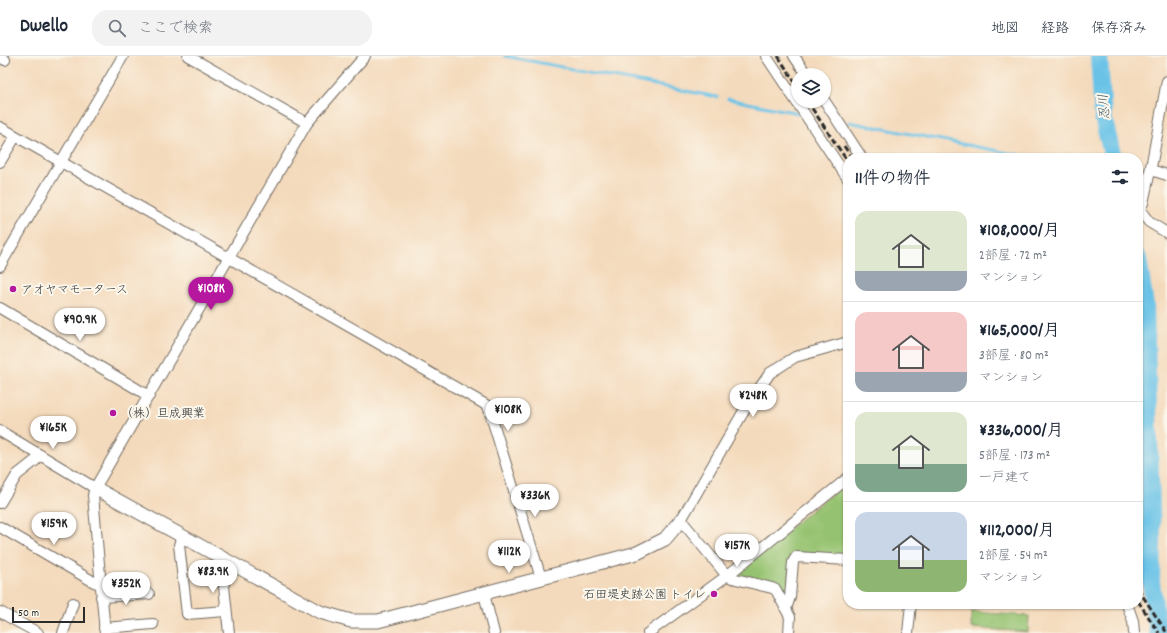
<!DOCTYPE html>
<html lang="ja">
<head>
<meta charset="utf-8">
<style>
	:root { --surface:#fff; --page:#f2f2f3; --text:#1f2937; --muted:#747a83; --line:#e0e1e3; --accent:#b5179e }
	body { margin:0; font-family:Dekko,"Klee One",sans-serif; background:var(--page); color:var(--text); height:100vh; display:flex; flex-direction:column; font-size:15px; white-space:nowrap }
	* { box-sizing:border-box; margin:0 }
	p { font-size:13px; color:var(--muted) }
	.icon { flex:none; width:22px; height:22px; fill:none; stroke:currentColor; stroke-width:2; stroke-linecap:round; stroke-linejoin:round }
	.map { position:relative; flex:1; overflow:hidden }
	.sheet { position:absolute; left:843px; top:97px; width:300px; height:456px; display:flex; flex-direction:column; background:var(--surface); border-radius:16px; box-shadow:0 1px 3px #0004 }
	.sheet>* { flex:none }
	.buttons { position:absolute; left:791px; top:12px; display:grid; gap:8px }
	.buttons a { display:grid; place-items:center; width:40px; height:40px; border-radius:50%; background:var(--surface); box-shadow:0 1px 3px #0004; font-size:20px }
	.scale { position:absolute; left:12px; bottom:10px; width:73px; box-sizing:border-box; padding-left:4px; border:2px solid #2b2b2b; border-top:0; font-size:11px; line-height:14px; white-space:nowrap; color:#2b2b2b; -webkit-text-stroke:3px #fbf7ec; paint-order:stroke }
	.price { position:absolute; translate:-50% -34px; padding:0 9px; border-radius:14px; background:#fff; color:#222; font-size:13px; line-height:26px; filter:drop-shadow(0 1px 2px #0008) }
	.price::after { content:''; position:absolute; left:50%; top:24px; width:12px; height:9px; margin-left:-6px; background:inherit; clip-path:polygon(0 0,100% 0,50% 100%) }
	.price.on { background:var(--accent); color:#fff }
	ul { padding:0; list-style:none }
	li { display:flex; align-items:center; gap:12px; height:100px; padding:0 12px }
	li+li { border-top:1px solid var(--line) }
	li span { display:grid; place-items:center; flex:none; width:112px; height:80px; border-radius:12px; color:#555 }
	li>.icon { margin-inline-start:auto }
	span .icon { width:48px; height:48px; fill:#fffc; stroke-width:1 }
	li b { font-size:17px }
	h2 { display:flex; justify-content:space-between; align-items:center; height:48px; padding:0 12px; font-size:17px }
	header { display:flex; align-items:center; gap:24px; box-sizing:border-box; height:56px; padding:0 20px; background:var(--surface); border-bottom:1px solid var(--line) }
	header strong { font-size:19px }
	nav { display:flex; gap:22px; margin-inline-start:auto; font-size:14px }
	.search { width:280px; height:36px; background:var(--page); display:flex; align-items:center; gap:10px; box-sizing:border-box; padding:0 14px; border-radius:16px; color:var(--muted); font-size:15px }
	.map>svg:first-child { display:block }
</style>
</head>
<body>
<header>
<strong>Dwello</strong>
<div class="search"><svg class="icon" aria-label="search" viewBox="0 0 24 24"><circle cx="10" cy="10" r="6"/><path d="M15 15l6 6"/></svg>ここで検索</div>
<nav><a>地図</a><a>経路</a><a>保存済み</a></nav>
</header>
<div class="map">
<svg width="1167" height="577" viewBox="0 0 1167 577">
	<rect width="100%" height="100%" fill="#fbf7ec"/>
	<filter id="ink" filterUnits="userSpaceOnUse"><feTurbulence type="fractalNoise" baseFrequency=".025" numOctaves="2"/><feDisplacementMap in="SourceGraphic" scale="8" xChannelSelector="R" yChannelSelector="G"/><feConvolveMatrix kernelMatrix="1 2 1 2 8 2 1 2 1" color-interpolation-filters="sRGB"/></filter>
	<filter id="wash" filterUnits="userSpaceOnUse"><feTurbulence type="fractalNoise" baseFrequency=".012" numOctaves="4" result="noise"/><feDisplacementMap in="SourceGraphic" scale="16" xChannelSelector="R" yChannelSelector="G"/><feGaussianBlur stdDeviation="0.9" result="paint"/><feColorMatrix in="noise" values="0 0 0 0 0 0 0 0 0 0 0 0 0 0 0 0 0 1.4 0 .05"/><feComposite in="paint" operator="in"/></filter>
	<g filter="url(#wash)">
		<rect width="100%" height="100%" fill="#f4dabc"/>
		<!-- green -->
		<g fill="#95c270" stroke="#60764e">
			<polygon points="848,425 848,501 792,497 789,537 785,540 782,531 778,528 734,517"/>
			<polygon points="972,556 1029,560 1028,576 971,572"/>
		</g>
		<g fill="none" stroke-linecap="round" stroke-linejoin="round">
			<!-- stream -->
			<g stroke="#6ac3e7" stroke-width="3">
				<polyline points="505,0 717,41"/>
				<polyline points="728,43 798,57"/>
				<polyline points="849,66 1034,102"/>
			</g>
			<!-- river -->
			<g stroke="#6ac3e7" stroke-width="18">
				<polyline points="1099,0 1103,61 1113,102"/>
				<polyline points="1138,202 1145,249 1152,485 1151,526 1158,577"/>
			</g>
		</g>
	</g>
	<g filter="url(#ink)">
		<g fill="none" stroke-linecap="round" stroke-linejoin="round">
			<defs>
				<g id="minor">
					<polyline points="188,0 307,67"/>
					<polyline points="766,0 848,123"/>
					<polyline points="794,0 807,19"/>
					<polyline points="0,1 5,4"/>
					<polyline points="824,44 862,102"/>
					<polyline points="0,71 488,350 541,522"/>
					<polyline points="0,106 14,83"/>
					<polyline points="1151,114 1167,119"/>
					<polyline points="1140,154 1149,166 1167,177"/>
					<polyline points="1138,156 1143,147 1152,106 1167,25"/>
					<polyline points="0,210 123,0"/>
					<polyline points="0,252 149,340"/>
					<polyline points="0,375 95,432"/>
					<polyline points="0,447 17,419 36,404 40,399"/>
					<polyline points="0,471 94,526 100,528"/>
					<polyline points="182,480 179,489 187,558 226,555"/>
					<polyline points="225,503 222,512 229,577"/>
					<polyline points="484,538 494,577"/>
					<polyline points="101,541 149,538"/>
					<polyline points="1127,548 1133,565 1134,577"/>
					<polyline points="786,553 790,541 793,506 796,501 848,504"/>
					<polyline points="0,556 38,577"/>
					<polyline points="104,572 153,568"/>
					<polyline points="63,577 73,547"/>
					<polyline points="105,577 93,439 95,432 307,67 365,0"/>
					<polyline points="648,577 728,519 848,422"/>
					<polyline points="789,577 790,561 776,534 772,532 732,522 723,515 681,464 745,353 770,317 795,301 848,286"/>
					<polyline points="908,577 911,548"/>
				</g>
				<polyline id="tertiary" points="95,432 320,556 351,565 378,565 637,497 665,483 681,464"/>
			</defs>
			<!-- minor casing -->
			<use href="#minor" stroke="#71685e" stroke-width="12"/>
			<!-- tertiary casing -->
			<use href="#tertiary" stroke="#71685e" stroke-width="15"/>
			<!-- minor -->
			<use href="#minor" stroke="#fff" stroke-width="10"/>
			<!-- tertiary -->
			<use href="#tertiary" stroke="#fff" stroke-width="13"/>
			<!-- rail -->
			<g stroke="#2b2b2b" stroke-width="3" stroke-dasharray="6 3" stroke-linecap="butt">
				<polyline points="778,0 798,31"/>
				<polyline points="807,45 848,106"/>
				<polyline points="844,90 852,102"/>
				<polyline points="1138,533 1167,577"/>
				<polyline points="1138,545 1159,577"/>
			</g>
		</g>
	</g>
	<!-- markers -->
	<g fill="#b5179e" stroke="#fbf7ec" stroke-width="1.5">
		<circle cx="13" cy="233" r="4"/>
		<circle cx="113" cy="357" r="4"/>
		<circle cx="714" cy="538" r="4"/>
	</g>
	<g text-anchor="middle" stroke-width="4" stroke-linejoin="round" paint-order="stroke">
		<!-- poi labels -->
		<g font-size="12" fill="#2b2b2b" stroke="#fbf7ec" text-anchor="start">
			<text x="21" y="237">アオヤマモータース</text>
			<text x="121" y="361">（株）旦成興業</text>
			<text x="706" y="542" text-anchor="end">石田堤史跡公園 トイレ</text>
		</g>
		<!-- water labels -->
		<g font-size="13" font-style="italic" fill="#3e5963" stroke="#fbf7ec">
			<text transform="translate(1103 51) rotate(-96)" y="5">忍川</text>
		</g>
	</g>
</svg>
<div class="buttons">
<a><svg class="icon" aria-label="layers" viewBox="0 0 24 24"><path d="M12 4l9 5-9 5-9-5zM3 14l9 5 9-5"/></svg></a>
</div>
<div class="scale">50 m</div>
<b class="price on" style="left:211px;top:255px">¥108K</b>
<b class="price" style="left:80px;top:286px">¥90.9K</b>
<b class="price" style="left:753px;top:362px">¥248K</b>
<b class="price" style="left:508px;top:376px">¥108K</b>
<b class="price" style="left:53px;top:394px">¥165K</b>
<b class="price" style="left:535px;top:462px">¥336K</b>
<b class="price" style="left:54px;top:490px">¥159K</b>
<b class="price" style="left:737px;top:512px">¥157K</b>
<b class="price" style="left:509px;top:518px">¥112K</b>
<b class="price" style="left:213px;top:538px">¥83.9K</b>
<b class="price" style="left:126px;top:550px">¥352K</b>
<section class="sheet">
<h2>11件の物件<svg class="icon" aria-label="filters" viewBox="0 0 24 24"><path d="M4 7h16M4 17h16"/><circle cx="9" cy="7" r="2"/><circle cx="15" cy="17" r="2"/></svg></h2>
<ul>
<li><span style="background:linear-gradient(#dfe7d0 75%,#9aa5b1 0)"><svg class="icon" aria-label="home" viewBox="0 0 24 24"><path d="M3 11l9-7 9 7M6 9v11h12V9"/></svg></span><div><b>¥108,000/月</b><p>2部屋 · 72 m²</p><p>マンション</p></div></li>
<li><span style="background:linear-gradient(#f6c9c9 75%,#9aa5b1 0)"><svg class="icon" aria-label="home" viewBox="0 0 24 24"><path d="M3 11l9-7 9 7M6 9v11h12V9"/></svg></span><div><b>¥165,000/月</b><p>3部屋 · 80 m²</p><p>マンション</p></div></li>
<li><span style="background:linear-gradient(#dfe7d0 65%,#7fa58c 0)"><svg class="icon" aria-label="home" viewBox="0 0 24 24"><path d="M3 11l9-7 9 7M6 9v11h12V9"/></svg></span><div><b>¥336,000/月</b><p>5部屋 · 173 m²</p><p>一戸建て</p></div></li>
<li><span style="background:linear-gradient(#c9d6e8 60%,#8fb573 0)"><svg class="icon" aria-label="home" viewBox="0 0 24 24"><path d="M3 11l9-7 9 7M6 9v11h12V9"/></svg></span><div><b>¥112,000/月</b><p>2部屋 · 54 m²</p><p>マンション</p></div></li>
</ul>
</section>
</div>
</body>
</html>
